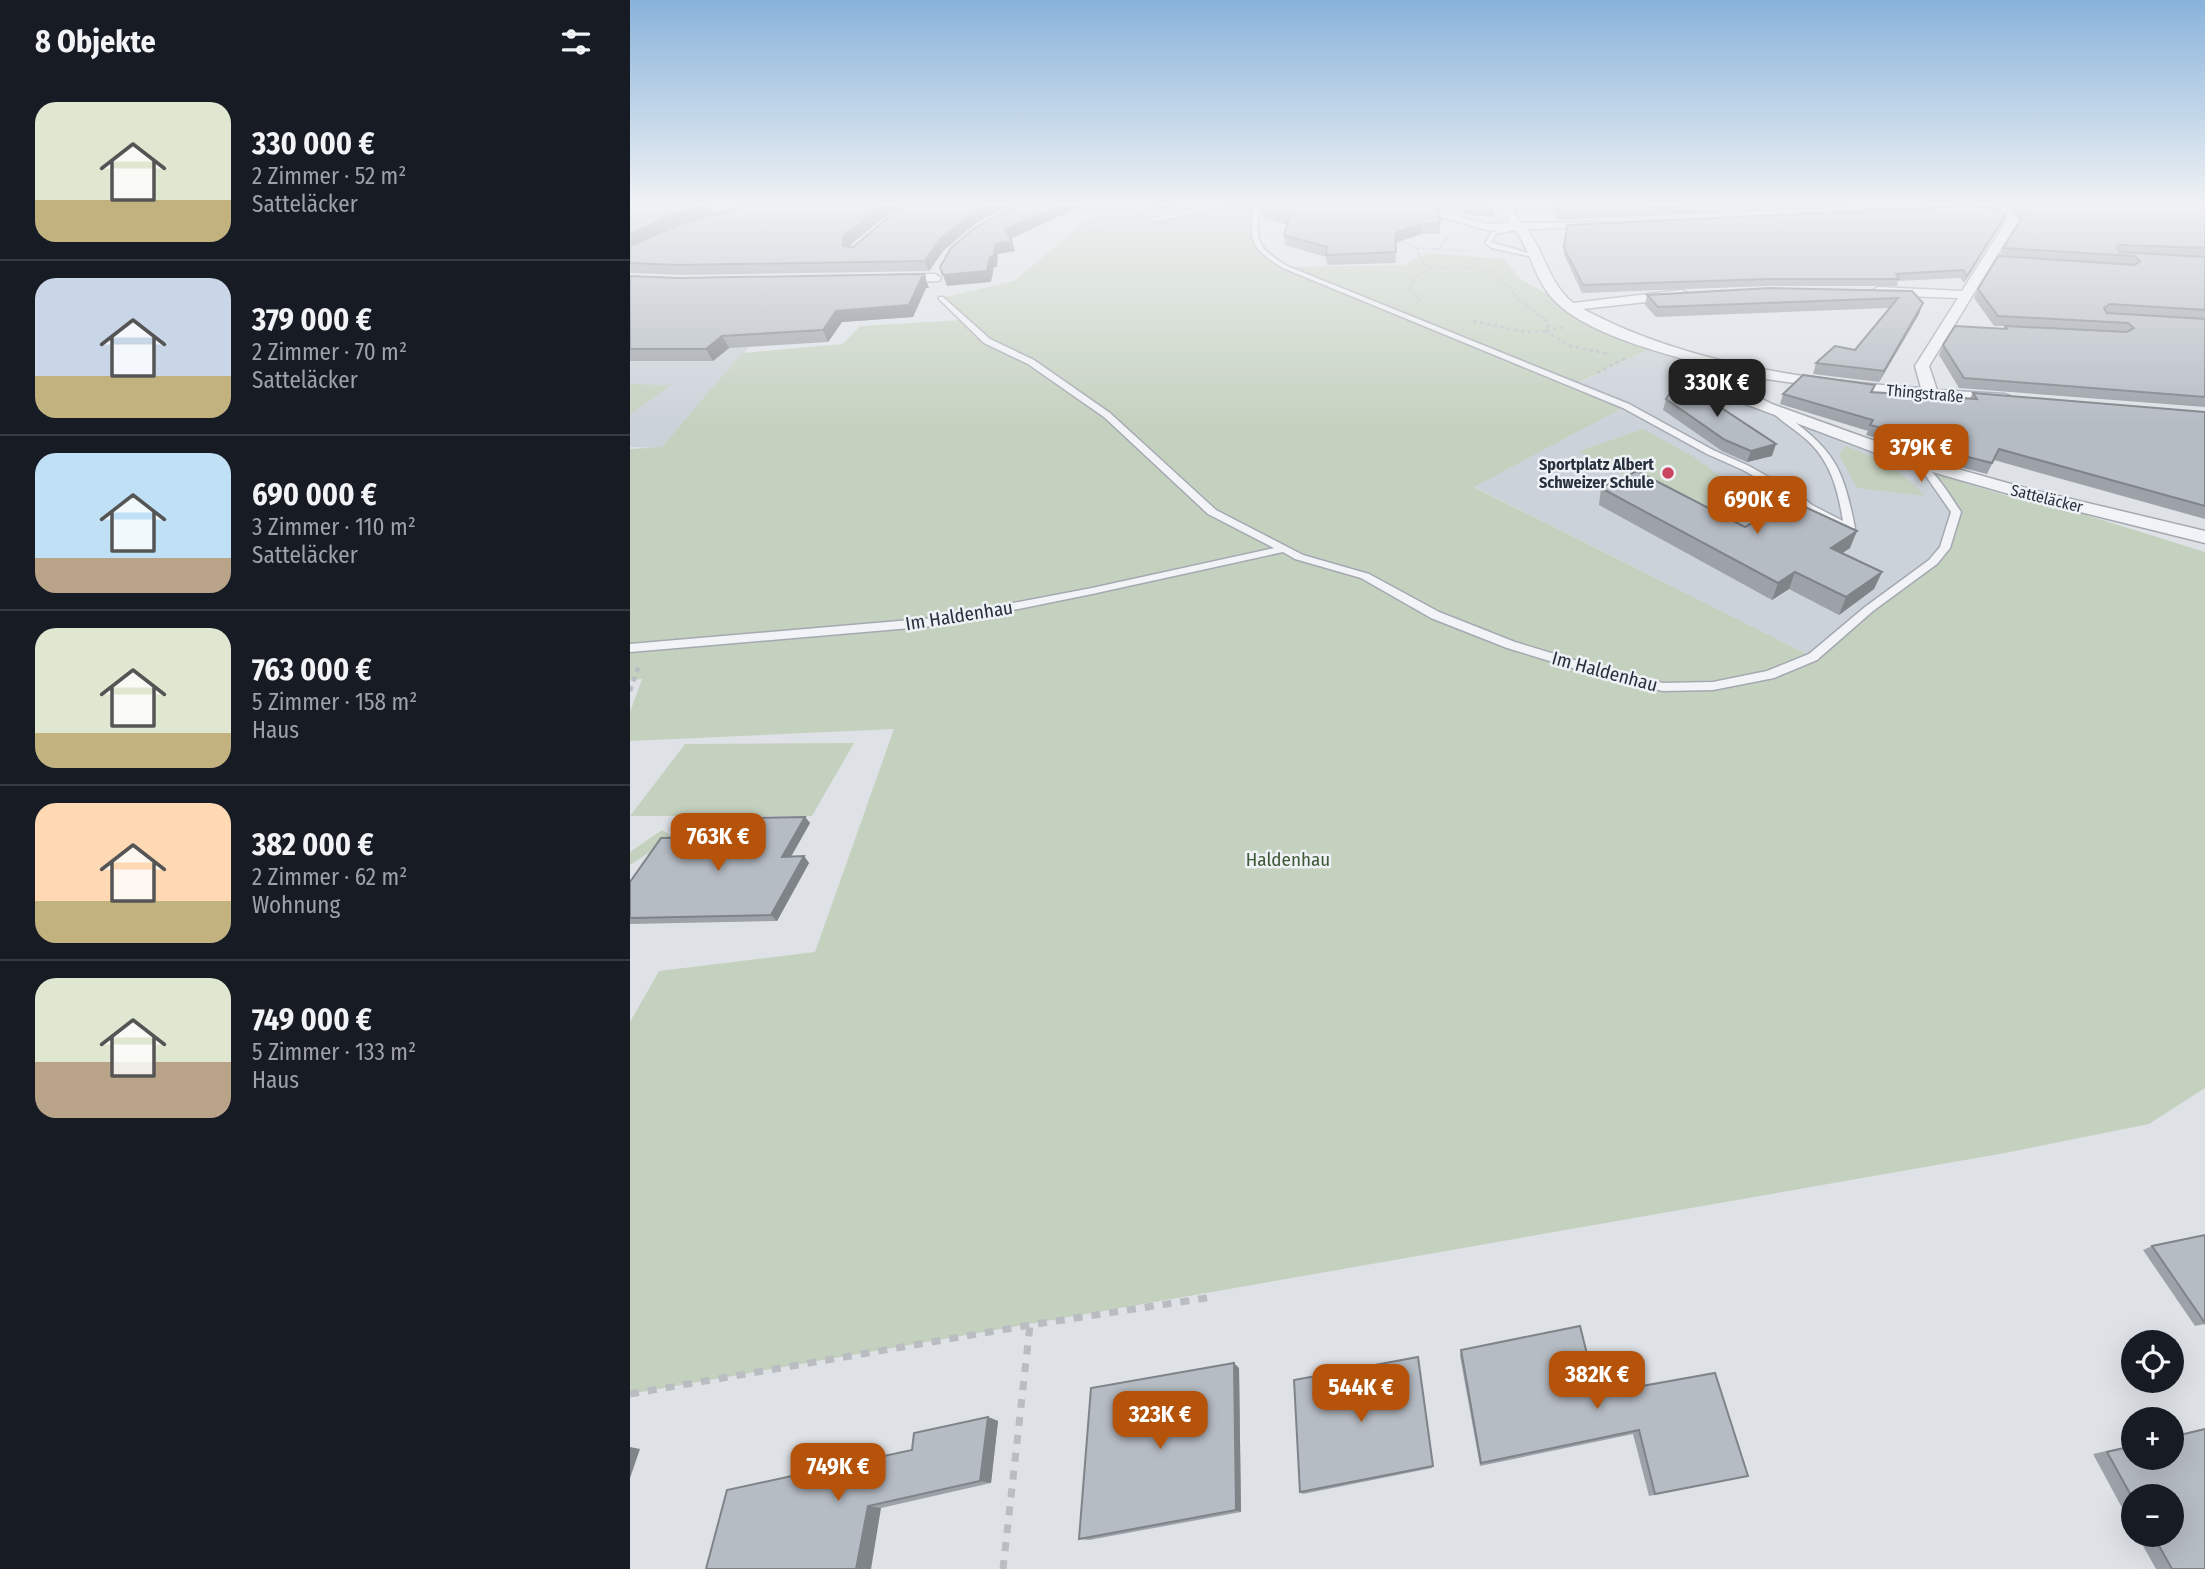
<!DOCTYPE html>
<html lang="de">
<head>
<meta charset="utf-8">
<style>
	:root { --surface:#171b24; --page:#20242c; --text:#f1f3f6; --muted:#9ea1a6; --line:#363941; --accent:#b45309 }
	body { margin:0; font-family:"Fira Sans Condensed",sans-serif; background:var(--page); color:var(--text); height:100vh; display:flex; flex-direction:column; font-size:26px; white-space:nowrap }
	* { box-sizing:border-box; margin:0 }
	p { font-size:23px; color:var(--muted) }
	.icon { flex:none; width:38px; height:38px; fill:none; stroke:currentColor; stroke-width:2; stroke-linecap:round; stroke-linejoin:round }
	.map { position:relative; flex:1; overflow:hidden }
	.drawer { display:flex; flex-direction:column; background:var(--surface); width:630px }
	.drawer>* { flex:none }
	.tools { position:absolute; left:1491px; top:1330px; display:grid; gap:14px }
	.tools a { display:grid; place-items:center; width:63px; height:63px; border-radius:50%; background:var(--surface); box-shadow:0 7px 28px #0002; font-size:35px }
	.price { position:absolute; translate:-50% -60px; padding:0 16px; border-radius:14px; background:var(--accent); color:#fff; font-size:23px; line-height:46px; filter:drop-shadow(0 2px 4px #0008) }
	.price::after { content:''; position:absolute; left:50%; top:42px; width:21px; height:16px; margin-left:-10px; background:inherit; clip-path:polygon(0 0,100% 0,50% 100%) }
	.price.on { background:#222; color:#fff }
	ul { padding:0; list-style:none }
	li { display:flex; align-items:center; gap:21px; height:175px; padding:0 35px }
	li+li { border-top:2px solid var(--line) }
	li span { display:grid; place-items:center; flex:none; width:196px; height:140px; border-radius:21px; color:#555 }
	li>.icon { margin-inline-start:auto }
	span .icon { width:84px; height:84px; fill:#fffc; stroke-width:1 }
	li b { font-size:30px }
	h2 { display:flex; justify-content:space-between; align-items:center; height:84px; padding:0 35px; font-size:30px }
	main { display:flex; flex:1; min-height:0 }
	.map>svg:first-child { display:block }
</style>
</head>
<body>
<main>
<section class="drawer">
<h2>8 Objekte<svg class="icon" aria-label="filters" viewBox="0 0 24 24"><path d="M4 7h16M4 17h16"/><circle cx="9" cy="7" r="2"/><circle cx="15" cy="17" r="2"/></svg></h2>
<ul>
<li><span style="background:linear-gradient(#dfe7d0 70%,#c2b280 0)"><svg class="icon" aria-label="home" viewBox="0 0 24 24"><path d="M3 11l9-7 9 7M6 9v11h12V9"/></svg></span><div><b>330 000 €</b><p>2 Zimmer · 52 m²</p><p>Satteläcker</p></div></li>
<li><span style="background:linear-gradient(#c9d6e8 70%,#c2b280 0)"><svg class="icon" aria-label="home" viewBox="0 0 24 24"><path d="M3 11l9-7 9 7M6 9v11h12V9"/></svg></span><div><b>379 000 €</b><p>2 Zimmer · 70 m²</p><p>Satteläcker</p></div></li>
<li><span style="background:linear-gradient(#bfe0f5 75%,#b9a48a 0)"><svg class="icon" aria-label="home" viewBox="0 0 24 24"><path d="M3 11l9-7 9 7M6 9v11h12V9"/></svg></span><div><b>690 000 €</b><p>3 Zimmer · 110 m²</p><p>Satteläcker</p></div></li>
<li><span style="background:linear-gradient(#dfe7d0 75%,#c2b280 0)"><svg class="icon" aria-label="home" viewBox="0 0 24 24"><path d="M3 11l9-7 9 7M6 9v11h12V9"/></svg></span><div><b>763 000 €</b><p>5 Zimmer · 158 m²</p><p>Haus</p></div></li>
<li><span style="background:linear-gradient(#ffd9b3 70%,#c2b280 0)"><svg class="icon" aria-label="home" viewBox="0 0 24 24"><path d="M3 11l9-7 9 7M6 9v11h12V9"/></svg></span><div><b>382 000 €</b><p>2 Zimmer · 62 m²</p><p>Wohnung</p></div></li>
<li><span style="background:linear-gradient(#dfe7d0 60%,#b9a48a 0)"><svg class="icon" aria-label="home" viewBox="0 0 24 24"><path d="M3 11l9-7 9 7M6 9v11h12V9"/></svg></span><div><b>749 000 €</b><p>5 Zimmer · 133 m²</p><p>Haus</p></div></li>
</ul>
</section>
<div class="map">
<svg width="1575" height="1569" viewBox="0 0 1575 1569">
	<rect width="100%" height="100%" fill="#dee2e7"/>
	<!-- built -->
	<g fill="#ccd2d9">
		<polygon points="0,314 144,318 32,448 0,447"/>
		<polygon points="1025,346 1086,363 1080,369 1112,396 1281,461 1299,474 1326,512 1320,533 1303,562 1183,657 843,486 995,406 947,384"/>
	</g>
	<!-- green -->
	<g fill="#c5d1bf">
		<polygon points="473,206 499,206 523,219 591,206 628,206 622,237 628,248 655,267 774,265 796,253 873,259 892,280 969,323 1025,346 948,383 996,406 844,487 1183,657 1303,562 1320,533 1326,512 1310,488 1281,461 1335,483 1387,499 1447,512 1575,552 1575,1088 1519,1124 1375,1153 0,1394 0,1022 29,971 185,952 264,729 0,741 0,712 12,679 0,680 0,449 32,447 112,353 213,344 230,326 335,320 311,298 384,281"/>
		<polygon points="0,384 41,385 0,415"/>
		<polygon points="1013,429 1064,457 1108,489 1099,494 1126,508 1085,525 949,451"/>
		<path d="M1216 446C1249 459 1271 469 1295 496L1227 488 1209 454Z"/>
		<polygon points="224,743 182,816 0,816 55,744"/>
		<polygon points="32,830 43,837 0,865 0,852"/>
	</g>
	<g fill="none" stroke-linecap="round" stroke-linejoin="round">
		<defs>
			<g id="service">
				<path d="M625 206H631C623 240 628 248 657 266L999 404 1083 450 1119 466 1167 493 1182 505 1213 521C1208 490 1201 462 1177 440 1166 430 1152 422 1142 412L1149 410C1203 450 1212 462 1225 528L1220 531 1216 530 1174 509 1161 497 1113 470 1077 454 993 408 653 268C623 250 617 241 625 206Z"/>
				<polygon points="1407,206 1413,206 1419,211 1370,211 1410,209"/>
				<polygon points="888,226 890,229 866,234 861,242 908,256 908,258 862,248 855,243 862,232"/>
				<path d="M309 297H313L360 339 404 360 480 413 586 510 673 555 739 574 809 612 885 642 984 672 1033 683 1083 682 1137 671 1179 654 1235 607 1299 560 1310 547 1321 512 1296 476 1278 463V459C1299 458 1320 496 1331 512L1320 548 1307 564 1243 611 1187 660 1144 678 1083 690 1033 691 979 679 877 648 801 618 731 578 665 559 653 552 462 594 304 626 0 652V644L304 618 462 588 644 548 578 514 474 417 398 364 354 343 309 299Z"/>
			</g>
			<g id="minor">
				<polygon points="0,206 127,206 129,208 124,211 0,211"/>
				<polygon points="577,206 596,206 523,222 518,219"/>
				<path d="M772 206H788L857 224 880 223 871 206H881L891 223 978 222 980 224 974 227 897 229C915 254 919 283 943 303L1052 290 1059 294 1052 298 953 309 959 312C1061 365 1178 380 1291 388L1285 366 1328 298 1248 295 1242 291 1248 287 1332 291 1377 220C1364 207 1346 216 1333 207 1351 202 1376 203 1389 220L1299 366 1307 390 1374 394 1380 396 1382 399 1380 402 1231 392 1136 379 1088 369 1108 387 1142 404 1306 463 1399 489 1575 531V543L1386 496 1278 465 1113 403 1083 383 1072 368 1075 365C1029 352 947 332 918 293 903 273 900 249 885 230H857Z"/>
				<polygon points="1144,206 1155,206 1165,215 1156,217"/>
				<polygon points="305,274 311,278 309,281 261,283 255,279 261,275"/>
			</g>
		</defs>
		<!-- service casing -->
		<use href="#service" stroke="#a4a9b1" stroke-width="3"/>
		<!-- minor casing -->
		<use href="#minor" stroke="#a4a9b1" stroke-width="3"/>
		<!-- path-far3 -->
		<g stroke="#b9bdc2" stroke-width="2" stroke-dasharray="2.5 2.5" stroke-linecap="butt">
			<polyline points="454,233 505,224"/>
			<polyline points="769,240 787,248 843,251"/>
			<polyline points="787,248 790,259 799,268 835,267 862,272 872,279 890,301 914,318"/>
			<polyline points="807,251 819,236"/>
			<polyline points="790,301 779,287 786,277 799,268"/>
		</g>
		<!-- path-far2 -->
		<g stroke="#b9bdc2" stroke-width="2.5" stroke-dasharray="3.5 3.5" stroke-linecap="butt">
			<polyline points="843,321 896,332 915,331 919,325 913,316"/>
			<polyline points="915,331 940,346 980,354"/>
			<polyline points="916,331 935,327"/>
			<polyline points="967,373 996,358"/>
		</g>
		<!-- path-far1 -->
		<polyline stroke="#b9bdc2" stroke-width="4.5" stroke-dasharray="5 5" stroke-linecap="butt" points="0,691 9,665"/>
		<!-- path -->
		<g stroke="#b9bdc2" stroke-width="7" stroke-dasharray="9 9" stroke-linecap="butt">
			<polyline points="0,1394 400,1325 583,1297"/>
			<polyline points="373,1569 400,1325"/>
		</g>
		<!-- service -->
		<use href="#service" fill="#f1f3f6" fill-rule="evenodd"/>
		<!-- minor -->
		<use href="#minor" fill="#f1f3f6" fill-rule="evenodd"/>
	</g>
	<!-- wall -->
	<g fill="#9da2a9">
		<polygon points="0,206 80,206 84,214 42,226 12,241 268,206 218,247 223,247 346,223 314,250 299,271 54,275 0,273"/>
		<polygon points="513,206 545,206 532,210"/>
		<polygon points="597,206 623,206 621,213"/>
		<polygon points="631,206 810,224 810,234 791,234 765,243 766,263 697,265 696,257 655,245 654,235 657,225 632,216"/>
		<polygon points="802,206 864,206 864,216 845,216"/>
		<polygon points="917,206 1245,206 929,220"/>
		<polygon points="1370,206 1575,206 1575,407 1329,388 1309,355 1313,345 1373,329 1375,326 1364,326 1344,298 1348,289 1369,257 1373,248 1390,220 1386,214 1389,207 1378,208"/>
		<polygon points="1373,221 1334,283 1330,278 1268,281 1267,286 1137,286 952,293 934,255 937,225"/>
		<polygon points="0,276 299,288 296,288 283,317 212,322 198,342 99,348 83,361 0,361"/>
		<polygon points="1282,291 1289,314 1249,382 1183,374 1186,363 1225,350 1259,308 1026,317 1015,305 1017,295"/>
		<polygon points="1245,385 1243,392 1340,398 1343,393 1575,412 1575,519 1364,460 1357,474 1333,468 1326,466 1328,461 1236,435 1238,431 1150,404 1153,394"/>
		<polygon points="1036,399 1142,456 1117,462 1092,451 1033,410"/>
		<polygon points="971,488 1115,527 1220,548 1212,553 1252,572 1244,589 1209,615 1159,589 1142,600 969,505"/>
		<polygon points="175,817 180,823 161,857 174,856 179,863 147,921 0,924 0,882 105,837"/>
		<polygon points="1575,1235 1575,1324 1565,1326 1513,1250 1522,1246"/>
		<polygon points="831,1350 967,1394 1118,1476 1019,1496 1003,1434 850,1466 830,1356"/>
		<polygon points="609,1368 611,1512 459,1540 449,1539"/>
		<polygon points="358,1417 368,1421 361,1483 251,1508 76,1569 282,1450"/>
		<polygon points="1575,1428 1575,1569 1526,1569 1507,1535 1542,1535 1503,1496 1503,1528 1463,1454 1503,1445 1503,1458 1542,1458 1542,1436"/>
		<polygon points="803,1466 802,1468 673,1494 670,1492"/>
	</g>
	<!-- shaded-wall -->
	<g fill="#7f8489">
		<polygon points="74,206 80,206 84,214 42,226 0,247 0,234 37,217"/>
		<polygon points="253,206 268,206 217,247 213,246 213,237"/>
		<polygon points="357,206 379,206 346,223 314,250 299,271 295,261 310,239 343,213"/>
		<polygon points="429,206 452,206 378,240 375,229"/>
		<polygon points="531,206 545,206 532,210"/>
		<polygon points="1379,206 1400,206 1378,208"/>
		<polygon points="1376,214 1373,221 1334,283 1337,276"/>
		<polygon points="791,224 791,234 765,243 765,233"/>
		<polygon points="382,241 385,251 368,254 367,267 364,267 361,282 317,286 313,275 360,257 365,244"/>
		<polygon points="294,274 299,288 296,288 283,317 212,322 198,342 193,330 206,311"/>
		<polygon points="1293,303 1289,314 1249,382 1254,371"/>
		<polygon points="92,336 99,348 83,361 76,349"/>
		<polygon points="1146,444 1142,456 1117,462 1121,451"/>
		<polygon points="1227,531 1220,548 1195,565 1201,548"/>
		<polygon points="1165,572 1159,589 1142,600 1148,583"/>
		<polygon points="1252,572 1244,589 1209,615 1216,597"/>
		<polygon points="175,817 180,823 157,863 152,857"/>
		<polygon points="174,856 179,863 147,921 141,915"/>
		<polygon points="604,1363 609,1368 611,1512 606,1510"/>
		<polygon points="358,1417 368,1421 361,1483 350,1481"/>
		<polygon points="0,1447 10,1449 0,1478"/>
		<polygon points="238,1506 251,1508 241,1569 226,1569"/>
	</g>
	<!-- building -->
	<g fill="#b6bcc4" stroke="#7f8489" stroke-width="2">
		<polygon points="0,206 74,206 37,217 0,234"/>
		<polygon points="113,206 253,206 213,237 213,246 223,247 272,206 357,206 343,213 310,239 295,261 48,265 0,263 0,246 46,226"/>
		<polygon points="384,206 429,206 375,229 382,241 365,244 364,256 360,257 357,271 313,275 310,267 321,248 343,229"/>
		<polygon points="631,206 795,206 809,209 810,224 791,224 765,233 766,252 696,255 697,247 654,235 660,216 630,207"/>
		<polygon points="925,206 1068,206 930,212"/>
		<polygon points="1340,206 1367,208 1376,214 1337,276 1333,270 1266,274 1269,279 1139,279 953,285 934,248 937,225"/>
		<polygon points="1390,206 1575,206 1575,248 1490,245 1487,247 1489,252 1575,257 1575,310 1480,304 1474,308 1477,313 1575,319 1575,397 1334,378 1313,345 1325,326 1377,329 1375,326 1497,332 1504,328 1498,323 1368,316 1348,289 1368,256 1505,265 1510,261 1505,256 1373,248 1395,213"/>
		<polygon points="294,274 295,277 292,277 279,305 206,311 193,330 92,336 76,349 0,349 0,276 48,278"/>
		<polygon points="1141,288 1282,291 1293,303 1254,371 1186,363 1205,346 1225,350 1268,298 1028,307 1017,295"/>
		<polygon points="1173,375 1245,385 1241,392 1347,399 1343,393 1575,412 1575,506 1369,449 1362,463 1338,457 1331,455 1333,450 1240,425 1243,420 1153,394"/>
		<polygon points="1049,380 1146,444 1121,451 1095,440 1036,399"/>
		<polygon points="1007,471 1115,527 1160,500 1227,531 1201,548 1252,572 1216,597 1165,572 1148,583 971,488"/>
		<polygon points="175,817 152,857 174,856 141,915 0,918 0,882 31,838 105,837 117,818"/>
		<polygon points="1575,1235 1575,1323 1522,1246"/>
		<polygon points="950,1326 967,1394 1085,1373 1118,1476 1025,1494 1009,1430 851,1463 831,1350"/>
		<polygon points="788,1357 803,1466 670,1492 664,1380"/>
		<polygon points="604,1363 606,1510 449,1539 461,1388"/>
		<polygon points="358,1417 350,1481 238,1506 226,1569 76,1569 97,1490 282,1450 284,1433"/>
		<polygon points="1575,1429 1575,1569 1542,1569 1523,1535 1542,1535 1542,1496 1503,1496 1503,1499 1477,1452 1503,1446 1503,1458 1542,1458 1542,1437"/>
	</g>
	<!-- sky -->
	<linearGradient id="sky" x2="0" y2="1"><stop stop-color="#89b3db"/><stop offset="0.48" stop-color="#f0f2f4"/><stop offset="1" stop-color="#f0f2f4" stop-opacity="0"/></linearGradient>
	<rect width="1575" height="425" fill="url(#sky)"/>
	<!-- markers -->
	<circle fill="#cb4561" stroke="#eef1f5" stroke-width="2.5" cx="1038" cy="473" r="7"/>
	<g text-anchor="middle" stroke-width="5" stroke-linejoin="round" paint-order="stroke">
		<!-- far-street labels -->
		<g font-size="16" fill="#28313e" stroke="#eef1f5">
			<text transform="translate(1295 393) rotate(5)" y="6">Thingstraße</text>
			<text transform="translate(1417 498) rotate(14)" y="6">Satteläcker</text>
		</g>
		<!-- far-poi labels -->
		<g font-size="16" font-weight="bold" fill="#28313e" stroke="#eef1f5" text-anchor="end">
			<text x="1024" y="470">Sportplatz Albert<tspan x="1024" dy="18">Schweizer Schule</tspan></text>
		</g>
		<!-- street labels -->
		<g font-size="19" fill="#28313e" stroke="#eef1f5">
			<text transform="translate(329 615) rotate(-9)" y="7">Im Haldenhau</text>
			<text transform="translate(975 671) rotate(15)" y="7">Im Haldenhau</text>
		</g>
		<!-- park labels -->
		<g font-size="19" fill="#3e5935" stroke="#eef1f5">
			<text x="658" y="866">Haldenhau</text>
		</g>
	</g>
</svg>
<div class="tools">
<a><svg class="icon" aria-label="locate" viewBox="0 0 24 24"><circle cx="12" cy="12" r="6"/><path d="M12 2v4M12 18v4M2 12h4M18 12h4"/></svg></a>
<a>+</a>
<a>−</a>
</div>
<b class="price on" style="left:1087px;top:419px">330K €</b>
<b class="price" style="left:1291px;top:484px">379K €</b>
<b class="price" style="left:1127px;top:536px">690K €</b>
<b class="price" style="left:88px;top:873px">763K €</b>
<b class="price" style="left:967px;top:1411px">382K €</b>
<b class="price" style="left:731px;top:1424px">544K €</b>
<b class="price" style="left:530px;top:1451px">323K €</b>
<b class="price" style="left:208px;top:1503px">749K €</b>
</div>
</main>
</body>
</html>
